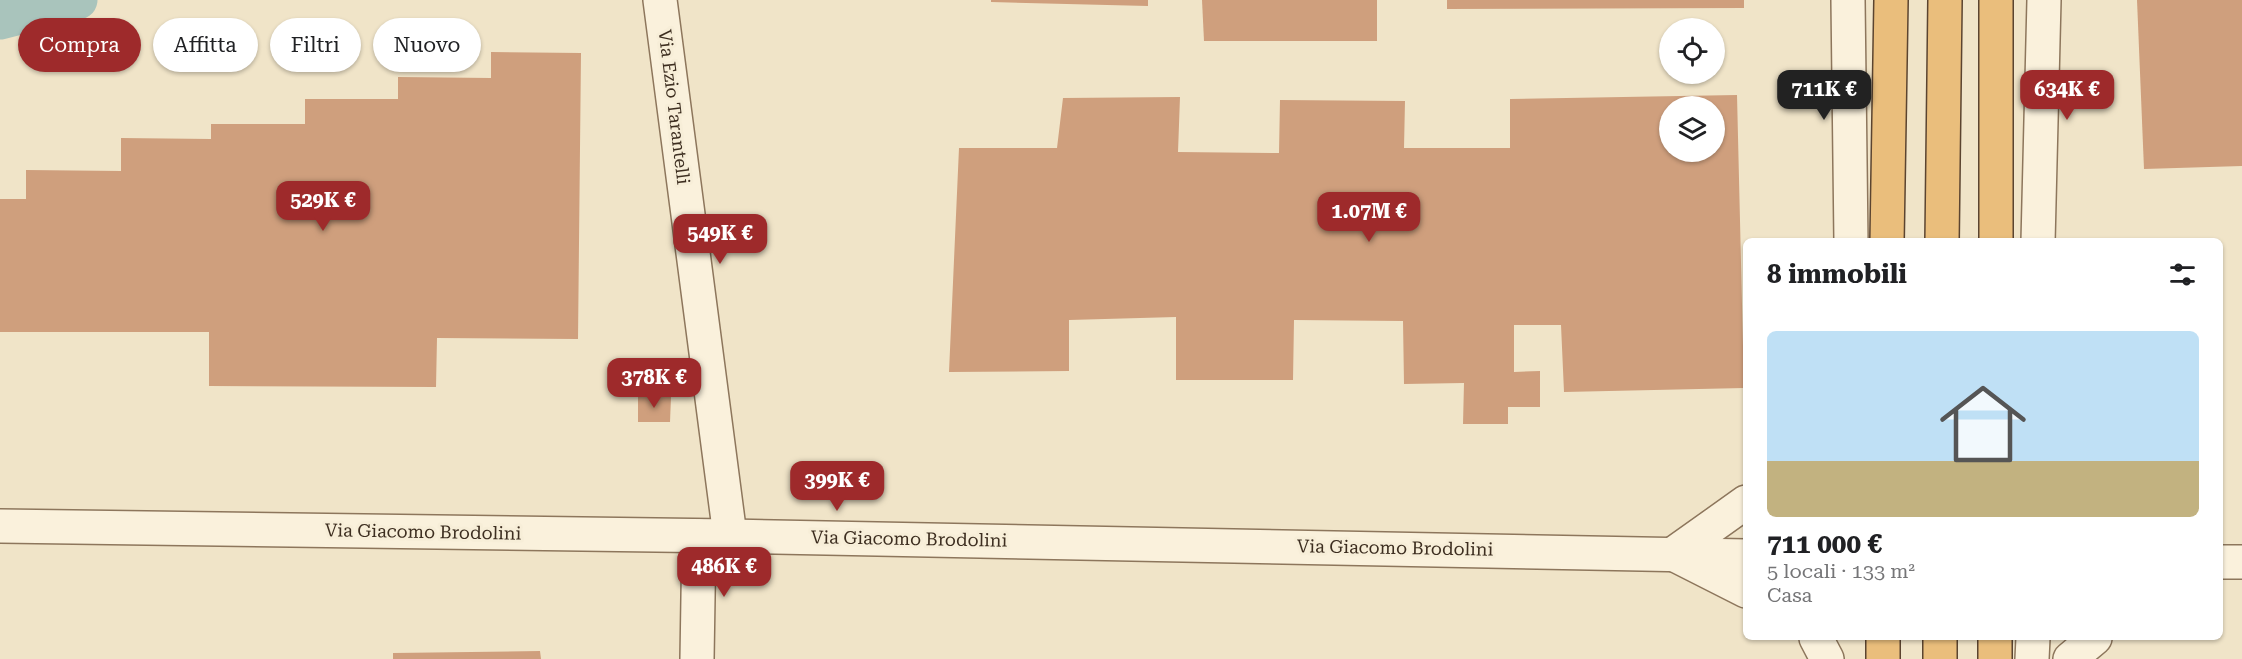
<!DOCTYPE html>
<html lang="it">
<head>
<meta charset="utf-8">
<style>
	:root { --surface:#fff; --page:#f6f6f6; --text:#202124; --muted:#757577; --line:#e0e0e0; --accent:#9e2a2b }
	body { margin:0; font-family:"Roboto Serif",serif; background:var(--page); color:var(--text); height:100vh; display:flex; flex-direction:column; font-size:22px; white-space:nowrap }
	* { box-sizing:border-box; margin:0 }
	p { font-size:20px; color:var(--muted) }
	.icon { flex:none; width:33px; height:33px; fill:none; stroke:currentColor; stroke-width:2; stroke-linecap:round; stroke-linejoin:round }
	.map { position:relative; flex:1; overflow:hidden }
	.panel { position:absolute; left:1743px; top:238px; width:480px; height:402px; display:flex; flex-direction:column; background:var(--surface); border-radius:9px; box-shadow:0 2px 4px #0004 }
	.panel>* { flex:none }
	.hud { position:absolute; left:18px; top:18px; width:570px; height:54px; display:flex; gap:12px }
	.buttons { position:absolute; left:1659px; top:18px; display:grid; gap:12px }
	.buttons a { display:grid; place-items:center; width:66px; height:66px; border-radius:50%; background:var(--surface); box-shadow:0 2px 4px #0004; font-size:30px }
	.price { position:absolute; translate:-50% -51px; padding:0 14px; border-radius:12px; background:var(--accent); color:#fff; font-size:20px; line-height:39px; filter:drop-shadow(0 2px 3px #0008) }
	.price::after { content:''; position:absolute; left:50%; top:36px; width:18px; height:14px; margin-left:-9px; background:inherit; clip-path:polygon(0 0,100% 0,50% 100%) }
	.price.current { background:#222; color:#fff }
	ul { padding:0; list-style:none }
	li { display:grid; align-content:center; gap:12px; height:318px; padding:0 24px }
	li+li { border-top:2px solid var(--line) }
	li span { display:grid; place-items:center; height:186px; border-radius:9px; color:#555 }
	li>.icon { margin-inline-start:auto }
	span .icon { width:108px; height:108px; fill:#fffc; stroke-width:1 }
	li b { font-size:26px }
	h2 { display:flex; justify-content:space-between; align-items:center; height:72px; padding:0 24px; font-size:26px }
	.chip { padding:0 21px; border-radius:27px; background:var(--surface); box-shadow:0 2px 4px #0004; font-size:21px; line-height:54px }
	.chip.current { background:var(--accent); color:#fff }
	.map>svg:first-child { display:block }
</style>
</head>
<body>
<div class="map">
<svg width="2242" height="659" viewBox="0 0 2242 659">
	<rect width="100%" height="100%" fill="#f0e4c8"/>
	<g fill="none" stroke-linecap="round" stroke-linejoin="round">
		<!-- canal -->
		<polyline stroke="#a9c4bc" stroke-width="39" points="0,20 78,0"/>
	</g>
	<!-- building -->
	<g fill="#cf9f7d" fill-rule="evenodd">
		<polygon points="991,0 1148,0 1148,6 991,2"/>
		<polygon points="1202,0 1377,0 1377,41 1204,41"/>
		<polygon points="1447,0 1744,0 1744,8 1447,9"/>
		<polygon points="2137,0 2242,0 2242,166 2144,169"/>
		<polygon points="491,52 581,53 578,339 437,338 436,387 209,386 209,332 0,332 0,199 26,199 26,170 121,171 121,138 211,139 211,124 305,124 305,99 398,99 398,77 491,78"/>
		<path d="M1737 95 1744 388 1564 392 1561 325H1514V372L1540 371V407H1508V424H1463L1464 383 1404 384 1403 321 1294 320 1293 380H1176V317L1069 320V371L949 372 959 148H1057L1063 98 1180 97 1178 152 1279 153 1280 100 1405 101 1404 148H1510V99ZM1670 106H1714V152H1670Z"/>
		<polygon points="638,397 671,397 670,422 638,422"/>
		<polygon points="540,651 541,659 393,659 393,653"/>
	</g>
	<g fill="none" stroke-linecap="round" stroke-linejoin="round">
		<defs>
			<g id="minor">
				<polyline points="660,0 730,536"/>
				<polyline points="1848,0 1851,242"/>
				<polyline points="2038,242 2044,0"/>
				<polyline points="1746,502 1673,554 1746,591"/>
				<polyline points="1816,638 1827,659"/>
				<polyline points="697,659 699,536"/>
				<polyline points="2032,659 2033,638"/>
				<polyline points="2070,659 2095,638"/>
			</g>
			<g id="tertiary">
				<polyline points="0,526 730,536 1746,556"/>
				<polyline points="2220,562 2242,562"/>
			</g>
			<g id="trunk">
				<polyline points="1887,242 1891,0"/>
				<polyline points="1942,242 1945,0"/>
				<polyline points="1996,242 1996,0"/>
				<polyline points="1883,638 1883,659"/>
				<polyline points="1940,659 1940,638"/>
				<polyline points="1995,659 1995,638"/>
			</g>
		</defs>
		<!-- minor casing -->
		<use href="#minor" stroke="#8d765c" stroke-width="36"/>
		<!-- tertiary casing -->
		<use href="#tertiary" stroke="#8d765c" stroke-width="36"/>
		<!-- trunk casing -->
		<use href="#trunk" stroke="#5b4430" stroke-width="36"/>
		<!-- minor -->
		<use href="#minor" stroke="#faf1dc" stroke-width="33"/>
		<!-- tertiary -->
		<use href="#tertiary" stroke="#faf1dc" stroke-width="33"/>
		<!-- trunk -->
		<use href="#trunk" stroke="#eabe7c" stroke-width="33"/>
	</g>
	<g text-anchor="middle" stroke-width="6" stroke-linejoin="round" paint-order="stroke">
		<!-- street labels -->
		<g font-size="18" fill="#3d2e20" stroke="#f7eed8">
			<text transform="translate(674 107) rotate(83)" y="6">Via Ezio Tarantelli</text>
			<text transform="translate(423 532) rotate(1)" y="6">Via Giacomo Brodolini</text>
			<text transform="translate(909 539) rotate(1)" y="6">Via Giacomo Brodolini</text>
			<text transform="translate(1395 548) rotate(1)" y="6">Via Giacomo Brodolini</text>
		</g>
	</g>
</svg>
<div class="buttons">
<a><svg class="icon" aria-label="locate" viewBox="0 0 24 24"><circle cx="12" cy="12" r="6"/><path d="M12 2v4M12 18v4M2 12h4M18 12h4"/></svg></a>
<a><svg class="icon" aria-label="layers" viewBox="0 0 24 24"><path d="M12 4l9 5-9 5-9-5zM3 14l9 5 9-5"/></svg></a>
</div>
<b class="price current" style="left:1824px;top:121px">711K €</b>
<b class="price" style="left:2067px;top:121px">634K €</b>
<b class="price" style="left:323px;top:232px">529K €</b>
<b class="price" style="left:1369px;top:243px">1.07M €</b>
<b class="price" style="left:720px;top:265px">549K €</b>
<b class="price" style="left:654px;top:409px">378K €</b>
<b class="price" style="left:837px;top:512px">399K €</b>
<b class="price" style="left:724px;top:598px">486K €</b>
<div class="hud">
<a class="chip current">Compra</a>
<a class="chip">Affitta</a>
<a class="chip">Filtri</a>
<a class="chip">Nuovo</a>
</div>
<section class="panel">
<h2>8 immobili<svg class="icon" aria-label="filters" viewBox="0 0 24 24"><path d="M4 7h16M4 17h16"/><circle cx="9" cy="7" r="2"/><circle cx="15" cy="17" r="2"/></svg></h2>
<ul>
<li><span style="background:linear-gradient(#bfe0f5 70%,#c2b280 0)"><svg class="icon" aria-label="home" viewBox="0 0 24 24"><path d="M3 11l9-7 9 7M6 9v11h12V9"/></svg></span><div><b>711 000 €</b><p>5 locali · 133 m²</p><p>Casa</p></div></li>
</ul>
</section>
</div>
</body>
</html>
